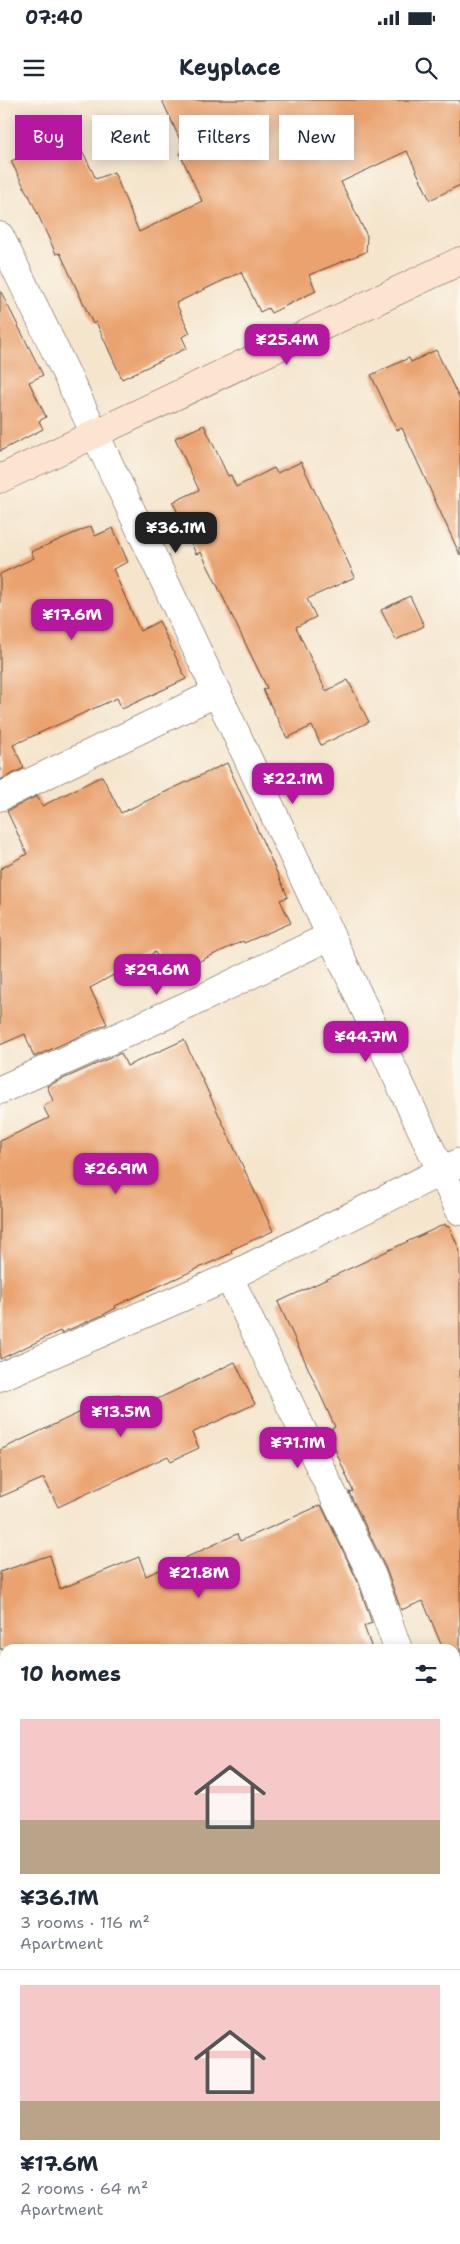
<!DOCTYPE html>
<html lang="en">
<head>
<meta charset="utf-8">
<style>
	:root { --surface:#fff; --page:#f6f6f7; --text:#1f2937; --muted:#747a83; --line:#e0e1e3; --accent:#b5179e }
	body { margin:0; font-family:"Shantell Sans",sans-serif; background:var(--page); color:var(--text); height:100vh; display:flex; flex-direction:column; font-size:19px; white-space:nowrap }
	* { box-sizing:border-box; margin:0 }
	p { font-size:16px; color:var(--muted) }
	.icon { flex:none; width:28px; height:28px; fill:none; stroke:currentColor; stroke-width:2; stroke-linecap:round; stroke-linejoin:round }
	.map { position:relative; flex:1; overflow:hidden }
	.side { position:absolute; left:0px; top:1544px; width:460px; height:601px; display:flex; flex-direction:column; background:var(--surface); border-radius:15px 15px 0 0; box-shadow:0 2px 12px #0003 }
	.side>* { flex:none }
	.top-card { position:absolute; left:15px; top:15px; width:430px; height:45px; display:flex; gap:10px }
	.price { position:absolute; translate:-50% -42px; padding:0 11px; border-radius:10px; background:var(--accent); color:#fff; font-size:16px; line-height:32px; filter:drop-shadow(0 1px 2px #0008) }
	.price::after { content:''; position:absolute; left:50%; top:30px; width:15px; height:11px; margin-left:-8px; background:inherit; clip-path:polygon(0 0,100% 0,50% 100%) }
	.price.selected { background:#222; color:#fff }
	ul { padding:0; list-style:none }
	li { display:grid; align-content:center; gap:10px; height:265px; padding:0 20px }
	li+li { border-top:1px solid var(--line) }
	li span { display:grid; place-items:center; height:155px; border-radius:0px; color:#555 }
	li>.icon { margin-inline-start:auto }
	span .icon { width:90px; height:90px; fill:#fffc; stroke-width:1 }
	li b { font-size:21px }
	h2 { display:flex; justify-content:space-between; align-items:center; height:60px; padding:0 20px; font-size:21px }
	.tag { padding:0 18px; border-radius:0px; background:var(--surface); box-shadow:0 2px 12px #0003; font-size:18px; line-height:45px }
	.tag.selected { background:var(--accent); color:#fff }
	.status { display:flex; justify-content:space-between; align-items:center; height:35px; padding:0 25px; background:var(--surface); direction:ltr }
	.status svg { height:14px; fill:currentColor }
	header { display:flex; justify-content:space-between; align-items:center; height:65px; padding:0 20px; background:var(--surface); font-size:22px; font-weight:700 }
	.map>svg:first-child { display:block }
</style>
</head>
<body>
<div class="status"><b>07:40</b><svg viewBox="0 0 49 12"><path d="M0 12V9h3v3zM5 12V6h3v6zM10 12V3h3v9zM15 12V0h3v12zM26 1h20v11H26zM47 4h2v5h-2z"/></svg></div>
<header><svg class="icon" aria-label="menu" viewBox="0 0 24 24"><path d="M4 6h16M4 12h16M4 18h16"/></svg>Keyplace<svg class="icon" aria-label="search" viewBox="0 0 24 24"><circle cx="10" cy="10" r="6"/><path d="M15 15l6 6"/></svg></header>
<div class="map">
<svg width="460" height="2144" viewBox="0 0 460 2144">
	<rect width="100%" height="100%" fill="#fbf7ec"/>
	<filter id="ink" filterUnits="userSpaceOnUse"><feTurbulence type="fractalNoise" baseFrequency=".02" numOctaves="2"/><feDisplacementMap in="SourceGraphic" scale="10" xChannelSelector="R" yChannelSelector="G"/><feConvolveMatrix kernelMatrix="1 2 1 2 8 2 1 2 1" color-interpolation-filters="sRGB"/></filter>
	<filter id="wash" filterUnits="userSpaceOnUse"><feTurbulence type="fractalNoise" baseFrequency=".0096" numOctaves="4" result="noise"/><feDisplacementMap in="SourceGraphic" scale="20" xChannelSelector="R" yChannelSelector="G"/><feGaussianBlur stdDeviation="1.12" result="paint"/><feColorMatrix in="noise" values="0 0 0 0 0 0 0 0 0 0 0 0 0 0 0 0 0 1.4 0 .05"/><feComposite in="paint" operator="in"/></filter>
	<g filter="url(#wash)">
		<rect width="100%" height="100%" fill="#f5e5cd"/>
		<g id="blocks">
			<!-- building -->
			<g fill="#eaa26e">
				<polygon points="162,0 460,0 460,85 430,100 407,51 341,82 367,136 366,152 309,175 316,191 271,213 268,208 260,212 241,172 176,203 190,233 182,237 187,248 122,279 96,222 93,224 60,153 56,154 29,95 28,95 11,61 63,37 69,49 79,44 96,79 114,72 139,132 202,101 180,54 185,51"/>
				<polygon points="0,190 43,275 29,282 46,317 39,321 43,329 0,351"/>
				<polygon points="436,250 460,300 460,455 402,328 397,330 371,275 409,258 411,262"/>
				<polygon points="204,325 228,376 231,375 236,387 274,368 277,373 301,362 355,477 307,499 316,517 296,527 326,591 348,580 369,622 321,645 312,626 287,638 263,590 267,588 201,452 196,454 173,402 199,390 175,338"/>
				<polygon points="91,426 95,436 113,428 128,462 113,469 140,531 159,521 186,579 122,609 117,598 13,645 24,668 0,680 0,474 34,458 31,452"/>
				<polygon points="410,496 424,526 396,540 381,510"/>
				<polygon points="227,663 288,797 280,800 291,823 244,843 243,841 167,876 155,852 90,888 107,924 34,957 25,934 0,945 0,769 27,754 7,711 37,696 42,706 102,676 121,713"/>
				<polygon points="184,940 273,1131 231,1150 232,1153 115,1206 116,1208 103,1215 61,1233 60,1231 0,1259 0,1041 49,1018 43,1006 53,1001 47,986 121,953 127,966"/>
				<polygon points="445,1124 447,1127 449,1126 460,1151 460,1589 455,1577 455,1549 443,1549 423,1501 401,1510 386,1469 349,1392 353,1391 327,1331 335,1327 278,1202"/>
				<polygon points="235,1262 255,1304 192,1333 199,1348 171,1361 168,1356 58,1407 44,1378 0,1397 0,1350 119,1294 128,1313"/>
				<polygon points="321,1405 358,1482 372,1523 364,1526 372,1549 0,1549 0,1472 50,1455 60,1489 139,1457 146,1476 237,1434 240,1441"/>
			</g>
		</g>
	</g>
	<g filter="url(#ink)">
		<use href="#blocks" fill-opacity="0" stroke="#574638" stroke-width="1"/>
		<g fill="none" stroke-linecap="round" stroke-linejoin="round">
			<defs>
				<g id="street">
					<path d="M0 136C157 459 306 786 460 1111"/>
					<polyline points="0,697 218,592"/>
					<polyline points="0,990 184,907 330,836"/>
					<polyline points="229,1177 372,1476 398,1549"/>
					<polyline points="0,1277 229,1177 460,1062"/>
					<polyline points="0,1639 5,1637"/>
					<polyline points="455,1747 460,1765"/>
					<polyline points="455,1836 460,1834"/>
					<polyline points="0,1853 5,1860"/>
					<polyline points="0,2058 5,2055"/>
					<polyline points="455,2122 460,2120"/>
					<polyline points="161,2140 163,2144"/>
					<polyline points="395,2144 406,2140"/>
				</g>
				<polyline id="secondary" points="0,379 460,161"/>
			</defs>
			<!-- street casing -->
			<use href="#street" stroke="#574638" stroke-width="29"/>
			<!-- secondary casing -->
			<use href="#secondary" stroke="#574638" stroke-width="29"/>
			<!-- street -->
			<use href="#street" stroke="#fff" stroke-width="28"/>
			<!-- secondary -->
			<use href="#secondary" stroke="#fde4d0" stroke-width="28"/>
		</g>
	</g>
</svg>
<b class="price" style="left:287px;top:266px">¥25.4M</b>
<b class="price selected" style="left:176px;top:454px">¥36.1M</b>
<b class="price" style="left:72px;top:541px">¥17.6M</b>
<b class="price" style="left:293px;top:705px">¥22.1M</b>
<b class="price" style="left:157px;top:896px">¥29.6M</b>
<b class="price" style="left:366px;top:963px">¥44.7M</b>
<b class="price" style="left:116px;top:1095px">¥26.9M</b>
<b class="price" style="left:121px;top:1338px">¥13.5M</b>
<b class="price" style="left:298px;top:1369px">¥71.1M</b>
<b class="price" style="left:199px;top:1499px">¥21.8M</b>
<div class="top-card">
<a class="tag selected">Buy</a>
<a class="tag">Rent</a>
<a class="tag">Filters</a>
<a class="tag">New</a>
</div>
<section class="side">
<h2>10 homes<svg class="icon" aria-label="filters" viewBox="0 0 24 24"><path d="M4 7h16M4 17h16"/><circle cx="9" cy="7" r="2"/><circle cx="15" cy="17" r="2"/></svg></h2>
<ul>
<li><span style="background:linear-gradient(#f6c9c9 65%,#b9a48a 0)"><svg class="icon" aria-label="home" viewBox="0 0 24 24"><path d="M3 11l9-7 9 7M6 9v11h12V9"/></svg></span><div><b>¥36.1M</b><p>3 rooms · 116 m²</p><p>Apartment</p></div></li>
<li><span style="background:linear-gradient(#f6c9c9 75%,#b9a48a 0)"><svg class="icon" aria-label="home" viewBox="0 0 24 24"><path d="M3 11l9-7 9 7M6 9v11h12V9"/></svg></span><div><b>¥17.6M</b><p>2 rooms · 64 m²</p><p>Apartment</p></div></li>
</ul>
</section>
</div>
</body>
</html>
